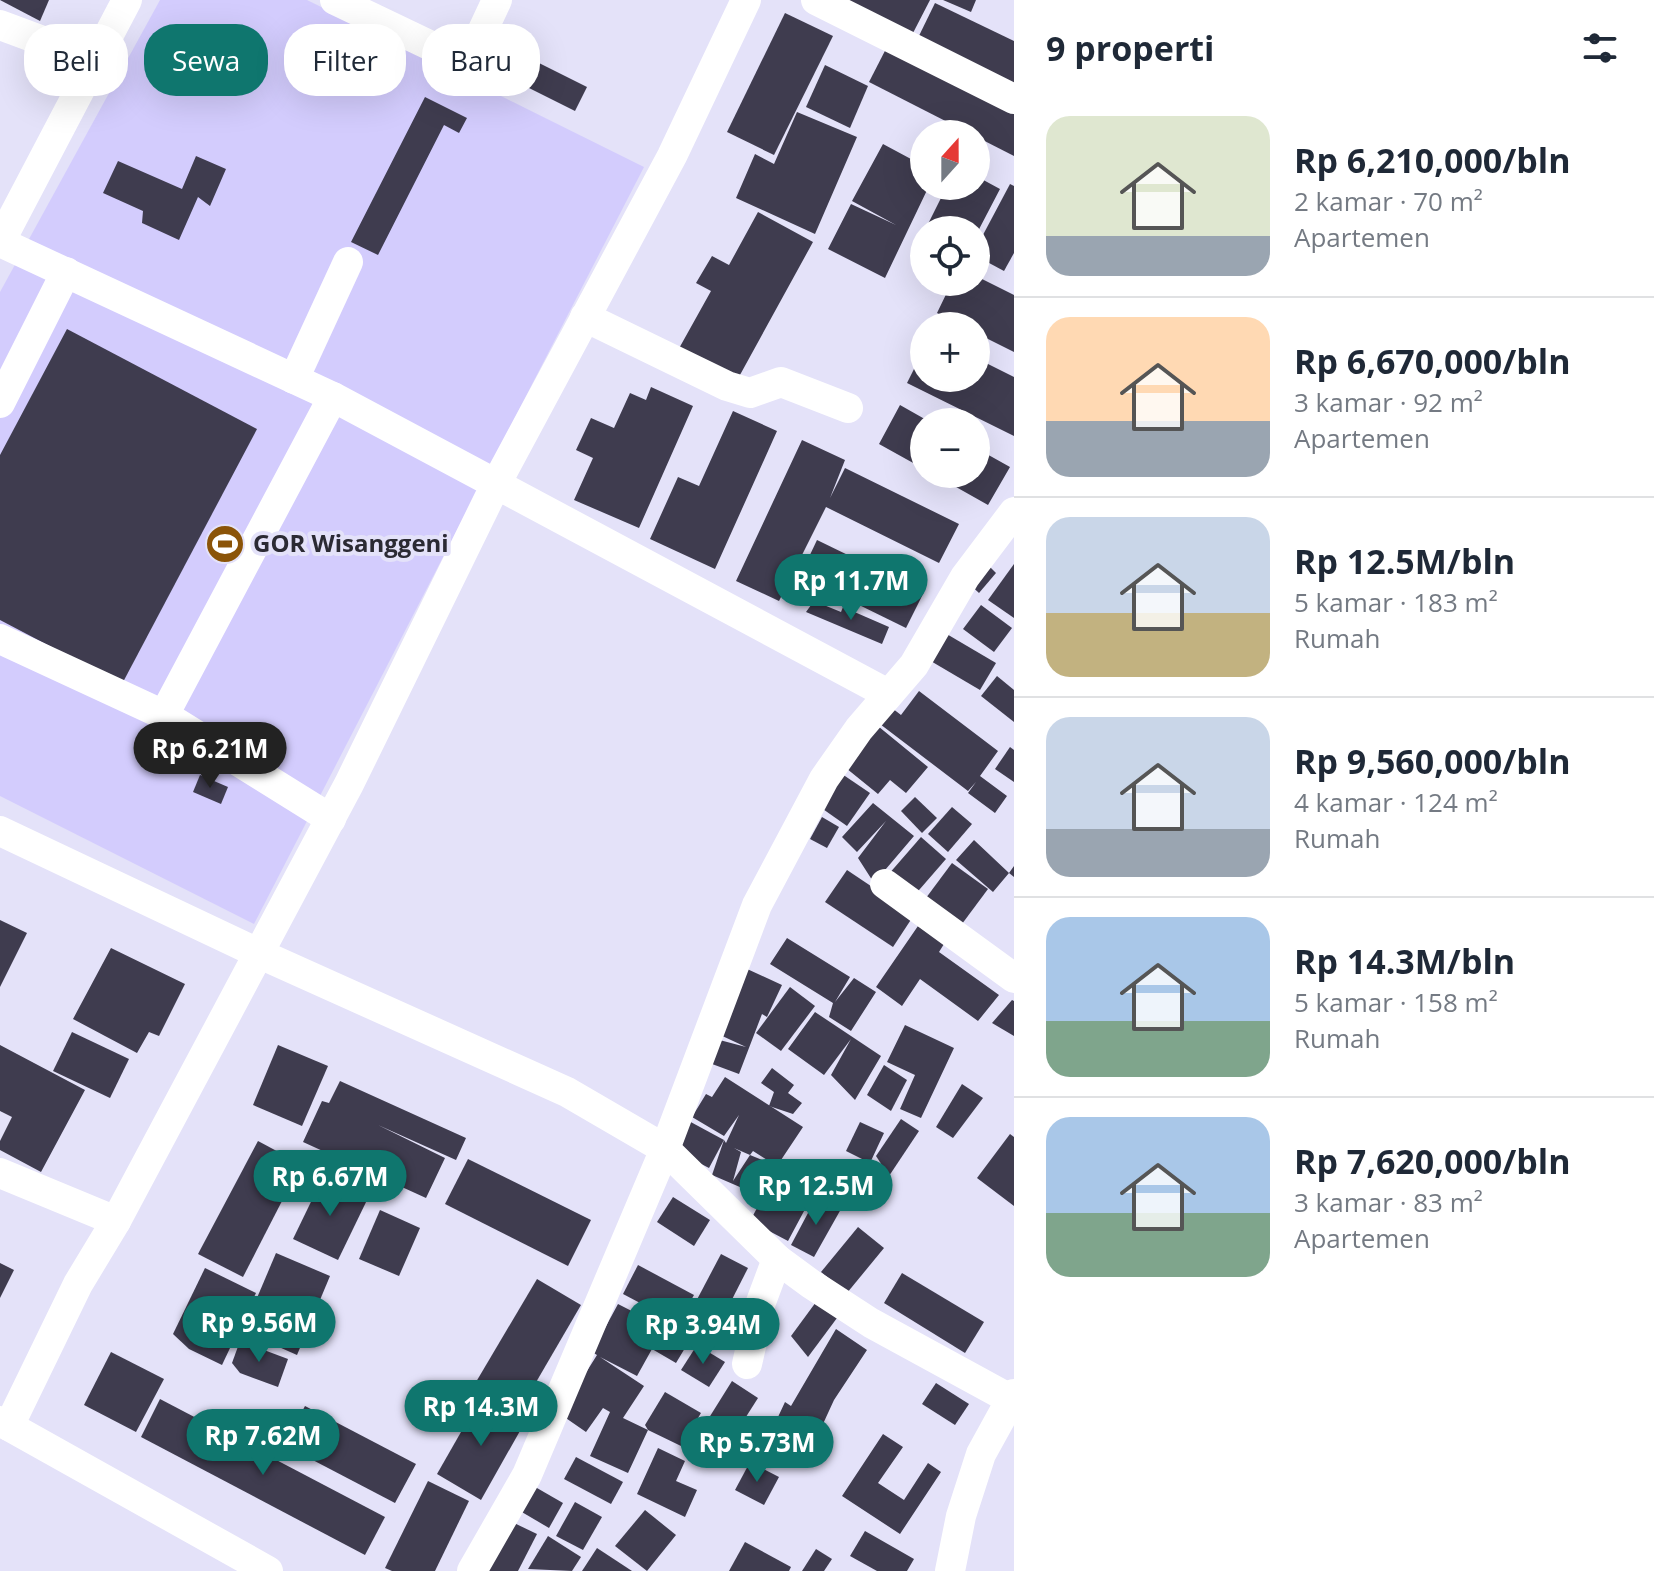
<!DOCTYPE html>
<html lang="id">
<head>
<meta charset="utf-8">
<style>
	:root { --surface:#fff; --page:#f2f2f3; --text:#1f2937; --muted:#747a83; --line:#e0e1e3; --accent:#0f766e }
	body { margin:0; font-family:"Open Sans",sans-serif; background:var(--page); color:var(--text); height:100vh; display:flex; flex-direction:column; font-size:30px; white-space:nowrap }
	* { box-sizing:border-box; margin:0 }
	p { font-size:26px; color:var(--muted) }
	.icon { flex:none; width:44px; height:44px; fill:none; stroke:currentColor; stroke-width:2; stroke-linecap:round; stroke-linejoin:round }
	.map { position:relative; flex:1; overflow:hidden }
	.panel { display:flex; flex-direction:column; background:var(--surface); width:640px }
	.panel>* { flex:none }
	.guide { position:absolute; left:24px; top:24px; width:760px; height:72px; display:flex; gap:16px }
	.needle { width:52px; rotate:21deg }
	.buttons { position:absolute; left:910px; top:120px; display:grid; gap:16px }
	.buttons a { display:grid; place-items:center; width:80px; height:80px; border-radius:50%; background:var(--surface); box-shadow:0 8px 32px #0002; font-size:40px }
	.price { position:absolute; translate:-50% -68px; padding:0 18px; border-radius:28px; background:var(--accent); color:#fff; font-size:26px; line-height:52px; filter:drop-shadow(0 2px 4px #0008) }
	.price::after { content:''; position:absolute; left:50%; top:48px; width:24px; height:18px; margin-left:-12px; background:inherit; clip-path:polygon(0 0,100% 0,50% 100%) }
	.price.on { background:#222; color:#fff }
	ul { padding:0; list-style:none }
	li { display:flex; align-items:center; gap:24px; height:200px; padding:0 32px }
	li+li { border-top:2px solid var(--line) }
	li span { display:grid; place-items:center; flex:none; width:224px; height:160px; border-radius:24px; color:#555 }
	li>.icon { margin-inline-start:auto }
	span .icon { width:96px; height:96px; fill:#fffc; stroke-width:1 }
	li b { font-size:34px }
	h2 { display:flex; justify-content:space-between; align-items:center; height:96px; padding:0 32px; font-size:34px }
	.pill { padding:0 28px; border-radius:32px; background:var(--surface); box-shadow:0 8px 32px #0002; font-size:28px; line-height:72px }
	.pill.on { background:var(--accent); color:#fff }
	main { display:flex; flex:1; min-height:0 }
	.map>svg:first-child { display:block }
</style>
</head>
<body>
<main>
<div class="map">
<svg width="1014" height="1571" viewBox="0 0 1014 1571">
	<rect width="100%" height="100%" fill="#e4e2f9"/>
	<!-- park -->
	<polygon fill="#d3ccfd" points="160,0 307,0 644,167 254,924 0,796 0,292"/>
	<!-- building -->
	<g fill="#3f3c4f">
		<polygon points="0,0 49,0 40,21"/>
		<polygon points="846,0 930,0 913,33"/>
		<polygon points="943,0 976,0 971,12"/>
		<polygon points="935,3 1014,41 1014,92 915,44"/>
		<polygon points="785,13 833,36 774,155 727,132"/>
		<polygon points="493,40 587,87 575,111 481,64"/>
		<polygon points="890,41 1014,105 1014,156 869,82"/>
		<polygon points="825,65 868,86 850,128 806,107"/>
		<polygon points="425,97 467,118 459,133 444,125 378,255 351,242"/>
		<polygon points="797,112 857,137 815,234 736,198 755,154 774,164"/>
		<polygon points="883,144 924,166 924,186 929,186 885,278 828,249 851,204 896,225 852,201"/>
		<polygon points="196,156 226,169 210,206 198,197 179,240 142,223 143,211 103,193 118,161 182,189"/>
		<polygon points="976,176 1000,189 976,235 976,230 925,230 947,186 976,186"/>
		<polygon points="1010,184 1014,186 1014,253 1004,271 976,256 976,248"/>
		<polygon points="758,212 813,242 735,384 677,352 711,291 696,283 712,256 729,265"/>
		<polygon points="976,276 1014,295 1014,352 976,333 976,326 962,326 937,313 952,282 976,282"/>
		<polygon points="67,329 257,429 122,684 0,620 0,455"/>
		<polygon points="924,349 924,378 976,378 976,358 1014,377 1014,436 907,383"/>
		<polygon points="651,387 693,406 639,528 574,500 593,458 576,450 591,418 614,428 630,393 646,400"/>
		<polygon points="900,405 930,422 924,422 924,469 879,444"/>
		<polygon points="733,411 777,431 715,569 650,539 678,477 699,486"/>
		<polygon points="802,440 845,460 830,498 845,468 959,524 939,563 826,507 779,601 736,581"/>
		<polygon points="976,448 1010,467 988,505 933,474 976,474"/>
		<polygon points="817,540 924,592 906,628 800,576"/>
		<polygon points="1014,564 1014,618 988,600"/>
		<polygon points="990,567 996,573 979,593 967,582"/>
		<polygon points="814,601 841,612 843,607 889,627 882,644 806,612"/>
		<polygon points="981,605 1012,628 994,652 963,629"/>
		<polygon points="945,633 996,663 980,690 929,660"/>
		<polygon points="997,676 1014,690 1014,722 981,696"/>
		<polygon points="919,691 998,751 980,776 1007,796 995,813 968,793 976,782 968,791 876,721 888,705 901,715"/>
		<polygon points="873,722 928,767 906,793 890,780 878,794 841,764"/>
		<polygon points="1010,747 1014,750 1014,782 995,769"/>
		<polygon points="842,774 870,793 847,826 820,807"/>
		<polygon points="200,775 228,787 221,804 193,792"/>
		<polygon points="915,797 937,818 922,833 901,811"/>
		<polygon points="873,803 914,836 874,883 858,858 886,821 857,852 842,837"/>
		<polygon points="952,807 972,824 948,852 928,834"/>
		<polygon points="822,817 839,827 827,848 810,839"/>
		<polygon points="921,837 946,859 913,897 888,875"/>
		<polygon points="974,840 1009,873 1014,866 1014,877 1009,873 993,892 956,860"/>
		<polygon points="952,863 988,889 956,932 920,906"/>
		<polygon points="847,870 914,915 893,947 825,902"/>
		<polygon points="0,920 27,933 0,987"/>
		<polygon points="918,926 944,944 939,952 999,995 978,1021 920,979 902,1006 876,987"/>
		<polygon points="787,938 850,977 835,1002 854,978 876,992 851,1031 829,1017 833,1003 770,964"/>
		<polygon points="111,948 185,984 159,1036 149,1032 137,1053 73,1019"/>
		<polygon points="745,968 782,985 767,1017 762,1014 739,1074 704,1061 712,1038 746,1047 718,1034"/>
		<polygon points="790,987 815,1006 781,1051 756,1033"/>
		<polygon points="1012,1000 1014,1001 1014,1036 992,1023"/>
		<polygon points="815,1012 881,1056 855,1100 831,1075 851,1039 824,1075 788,1049"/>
		<polygon points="905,1025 954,1048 921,1118 900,1109 915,1075 887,1062"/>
		<polygon points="72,1032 129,1059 110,1098 53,1071"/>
		<polygon points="0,1045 85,1090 41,1172 0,1150 0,1141 12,1117 0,1111"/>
		<polygon points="278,1045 328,1066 302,1126 253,1105"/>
		<polygon points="884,1065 907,1080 891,1111 867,1095"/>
		<polygon points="772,1068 794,1085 788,1093 802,1103 793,1114 769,1106 774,1092 761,1083"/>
		<polygon points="725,1077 803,1127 777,1166 753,1151 750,1155 734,1148 741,1152 733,1181 750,1155 777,1166 772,1177 811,1198 788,1241 750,1221 763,1197 712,1175 724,1140 726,1143 739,1115 724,1136 692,1117 706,1094 712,1097"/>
		<polygon points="340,1081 466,1138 456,1160 378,1125 445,1158 426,1198 303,1142 322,1101 329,1103"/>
		<polygon points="962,1084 983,1098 953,1138 936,1127"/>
		<polygon points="901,1119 919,1131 889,1176 876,1156"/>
		<polygon points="687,1120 724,1140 709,1168 672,1149"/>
		<polygon points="860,1122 884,1133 870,1163 846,1151"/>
		<polygon points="1010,1134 1014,1137 1014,1206 977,1178"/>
		<polygon points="258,1141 301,1164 243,1277 198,1254"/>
		<polygon points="468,1159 591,1220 568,1266 445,1204"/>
		<polygon points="323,1177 368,1198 338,1260 293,1239"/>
		<polygon points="817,1196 841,1209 814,1257 791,1245"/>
		<polygon points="673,1197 710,1220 694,1246 657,1222"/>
		<polygon points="380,1210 420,1228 399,1276 359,1259"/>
		<polygon points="858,1227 884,1248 847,1293 821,1272"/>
		<polygon points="276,1253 330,1276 297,1355 243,1331"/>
		<polygon points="721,1254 748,1268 720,1323 692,1309"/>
		<polygon points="0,1263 14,1270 0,1298"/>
		<polygon points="638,1265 694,1295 678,1323 623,1294"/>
		<polygon points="205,1268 256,1293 222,1365 189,1349 173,1334"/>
		<polygon points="902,1273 984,1322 965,1353 884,1303"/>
		<polygon points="537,1279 581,1305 521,1408 476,1382"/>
		<polygon points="816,1302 837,1318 808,1357 791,1336"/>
		<polygon points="618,1304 663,1327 656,1343 668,1324 691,1338 676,1363 652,1349 637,1376 600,1357 644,1386 623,1418 648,1430 628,1473 590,1456 610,1412 603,1408 586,1432 560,1414 597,1355 592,1352"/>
		<polygon points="836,1329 867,1350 834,1400 811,1450 771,1432 785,1402 791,1406"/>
		<polygon points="240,1341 288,1359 278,1387 240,1373 232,1363"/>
		<polygon points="697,1345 725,1362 709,1387 681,1370"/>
		<polygon points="111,1352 164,1379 136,1432 84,1405"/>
		<polygon points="732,1381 758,1398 723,1453 697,1437"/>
		<polygon points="936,1383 969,1404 955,1425 922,1404"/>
		<polygon points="665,1392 701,1413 681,1446 648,1430 645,1425"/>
		<polygon points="481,1397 525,1422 481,1500 437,1474"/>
		<polygon points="160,1399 385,1517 365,1555 141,1437"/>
		<polygon points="305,1406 416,1464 395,1503 284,1445"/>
		<polygon points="883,1434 903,1447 878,1483 904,1500 928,1463 941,1472 900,1534 842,1496"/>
		<polygon points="658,1448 685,1461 676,1481 697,1490 685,1517 637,1494"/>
		<polygon points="576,1457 623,1482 611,1504 564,1479"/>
		<polygon points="750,1462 779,1477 764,1505 735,1490"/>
		<polygon points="428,1481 469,1501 435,1571 392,1571 385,1568"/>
		<polygon points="530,1484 563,1503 549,1528 515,1508"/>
		<polygon points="575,1502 602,1517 583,1550 556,1536"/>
		<polygon points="645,1510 676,1535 647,1571 615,1546"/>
		<polygon points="512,1522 537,1534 518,1571 488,1571"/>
		<polygon points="865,1531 914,1559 907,1571 877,1571 850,1556"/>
		<polygon points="548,1536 581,1557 572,1571 528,1569"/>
		<polygon points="745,1542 791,1567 789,1571 729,1571"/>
		<polygon points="597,1548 632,1571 582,1571"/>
		<polygon points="816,1549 832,1559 824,1571 802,1571"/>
	</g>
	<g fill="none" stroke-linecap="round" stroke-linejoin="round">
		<!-- minor -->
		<g stroke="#fff" stroke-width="30">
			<polyline points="335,0 448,54 463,55 475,47 497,0"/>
			<polyline points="816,0 1014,99"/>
			<polyline points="0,25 94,60"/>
			<polyline points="0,242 333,397 496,484 672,156 746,0"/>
			<polyline points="0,242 127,0"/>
			<polyline points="585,317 727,386 750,393 781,382 848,408"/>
			<polyline points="294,379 348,262"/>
			<polyline points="0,403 66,272"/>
			<polyline points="0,639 164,715"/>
			<polyline points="331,819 164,715 333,397"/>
			<polyline points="0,831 260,954 567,1092 665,1149 777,1259 811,1284 871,1323 1014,1401"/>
			<polyline points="885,884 1014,978"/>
			<polyline points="0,1173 116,1221"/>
			<polyline points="747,1364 761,1302 777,1259"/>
			<polyline points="0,1421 268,1571"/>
			<polyline points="9,1426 78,1284 116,1221 349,784 496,484 888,694"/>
			<polyline points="472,1571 527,1475 665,1149 757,905 824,779 859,729 914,665 965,577 1014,512"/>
			<polyline points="950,1571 961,1516 981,1454 1014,1394"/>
		</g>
	</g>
	<!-- icons -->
	<defs>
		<symbol id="stadium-disc" viewBox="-11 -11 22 22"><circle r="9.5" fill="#8b5408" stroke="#e4e2f9"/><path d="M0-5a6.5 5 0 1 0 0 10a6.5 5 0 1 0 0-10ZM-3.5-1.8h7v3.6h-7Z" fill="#fff"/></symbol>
	</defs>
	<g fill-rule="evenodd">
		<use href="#stadium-disc" x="203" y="522" width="44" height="44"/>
	</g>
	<g text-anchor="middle" stroke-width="8" stroke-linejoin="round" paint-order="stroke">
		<!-- poi labels -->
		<g font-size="24" font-weight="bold" fill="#2b2a33" stroke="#e4e2f9" text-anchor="start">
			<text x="253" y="552">GOR Wisanggeni</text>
		</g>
	</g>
</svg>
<div class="buttons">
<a><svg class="needle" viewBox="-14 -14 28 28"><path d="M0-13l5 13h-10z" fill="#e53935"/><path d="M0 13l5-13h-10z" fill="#747a83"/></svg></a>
<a><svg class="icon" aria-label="locate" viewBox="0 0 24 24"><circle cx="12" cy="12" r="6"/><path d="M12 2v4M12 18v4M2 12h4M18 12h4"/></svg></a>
<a>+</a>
<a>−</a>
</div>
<b class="price" style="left:851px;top:622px">Rp 11.7M</b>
<b class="price on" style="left:210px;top:790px">Rp 6.21M</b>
<b class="price" style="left:330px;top:1218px">Rp 6.67M</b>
<b class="price" style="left:816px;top:1227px">Rp 12.5M</b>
<b class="price" style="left:259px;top:1364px">Rp 9.56M</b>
<b class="price" style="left:703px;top:1366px">Rp 3.94M</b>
<b class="price" style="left:481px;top:1448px">Rp 14.3M</b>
<b class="price" style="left:263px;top:1477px">Rp 7.62M</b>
<b class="price" style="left:757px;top:1484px">Rp 5.73M</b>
<div class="guide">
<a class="pill">Beli</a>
<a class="pill on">Sewa</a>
<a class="pill">Filter</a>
<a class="pill">Baru</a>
</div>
</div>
<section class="panel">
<h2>9 properti<svg class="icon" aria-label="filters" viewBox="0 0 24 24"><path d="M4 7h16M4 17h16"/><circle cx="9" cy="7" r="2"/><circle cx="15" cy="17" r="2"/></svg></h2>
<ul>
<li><span style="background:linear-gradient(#dfe7d0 75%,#9aa5b1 0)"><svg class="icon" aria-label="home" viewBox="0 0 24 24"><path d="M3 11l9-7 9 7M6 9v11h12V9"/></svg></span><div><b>Rp 6,210,000/bln</b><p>2 kamar · 70 m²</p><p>Apartemen</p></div></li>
<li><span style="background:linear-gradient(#ffd9b3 65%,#9aa5b1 0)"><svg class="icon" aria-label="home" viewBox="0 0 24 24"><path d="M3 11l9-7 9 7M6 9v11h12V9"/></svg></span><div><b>Rp 6,670,000/bln</b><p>3 kamar · 92 m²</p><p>Apartemen</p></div></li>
<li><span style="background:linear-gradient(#c9d6e8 60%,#c2b280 0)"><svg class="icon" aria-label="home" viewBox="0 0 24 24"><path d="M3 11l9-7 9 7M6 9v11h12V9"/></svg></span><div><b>Rp 12.5M/bln</b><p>5 kamar · 183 m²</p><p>Rumah</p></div></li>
<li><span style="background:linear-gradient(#c9d6e8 70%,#9aa5b1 0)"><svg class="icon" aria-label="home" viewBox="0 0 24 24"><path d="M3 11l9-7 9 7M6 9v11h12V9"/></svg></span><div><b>Rp 9,560,000/bln</b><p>4 kamar · 124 m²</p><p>Rumah</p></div></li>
<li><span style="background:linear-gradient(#a9c7e8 65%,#7fa58c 0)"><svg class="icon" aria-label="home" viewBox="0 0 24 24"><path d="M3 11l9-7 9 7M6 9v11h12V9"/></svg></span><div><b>Rp 14.3M/bln</b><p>5 kamar · 158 m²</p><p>Rumah</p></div></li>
<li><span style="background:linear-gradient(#a9c7e8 60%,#7fa58c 0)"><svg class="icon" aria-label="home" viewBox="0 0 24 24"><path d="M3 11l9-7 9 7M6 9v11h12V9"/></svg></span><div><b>Rp 7,620,000/bln</b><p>3 kamar · 83 m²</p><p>Apartemen</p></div></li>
</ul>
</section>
</main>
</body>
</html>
